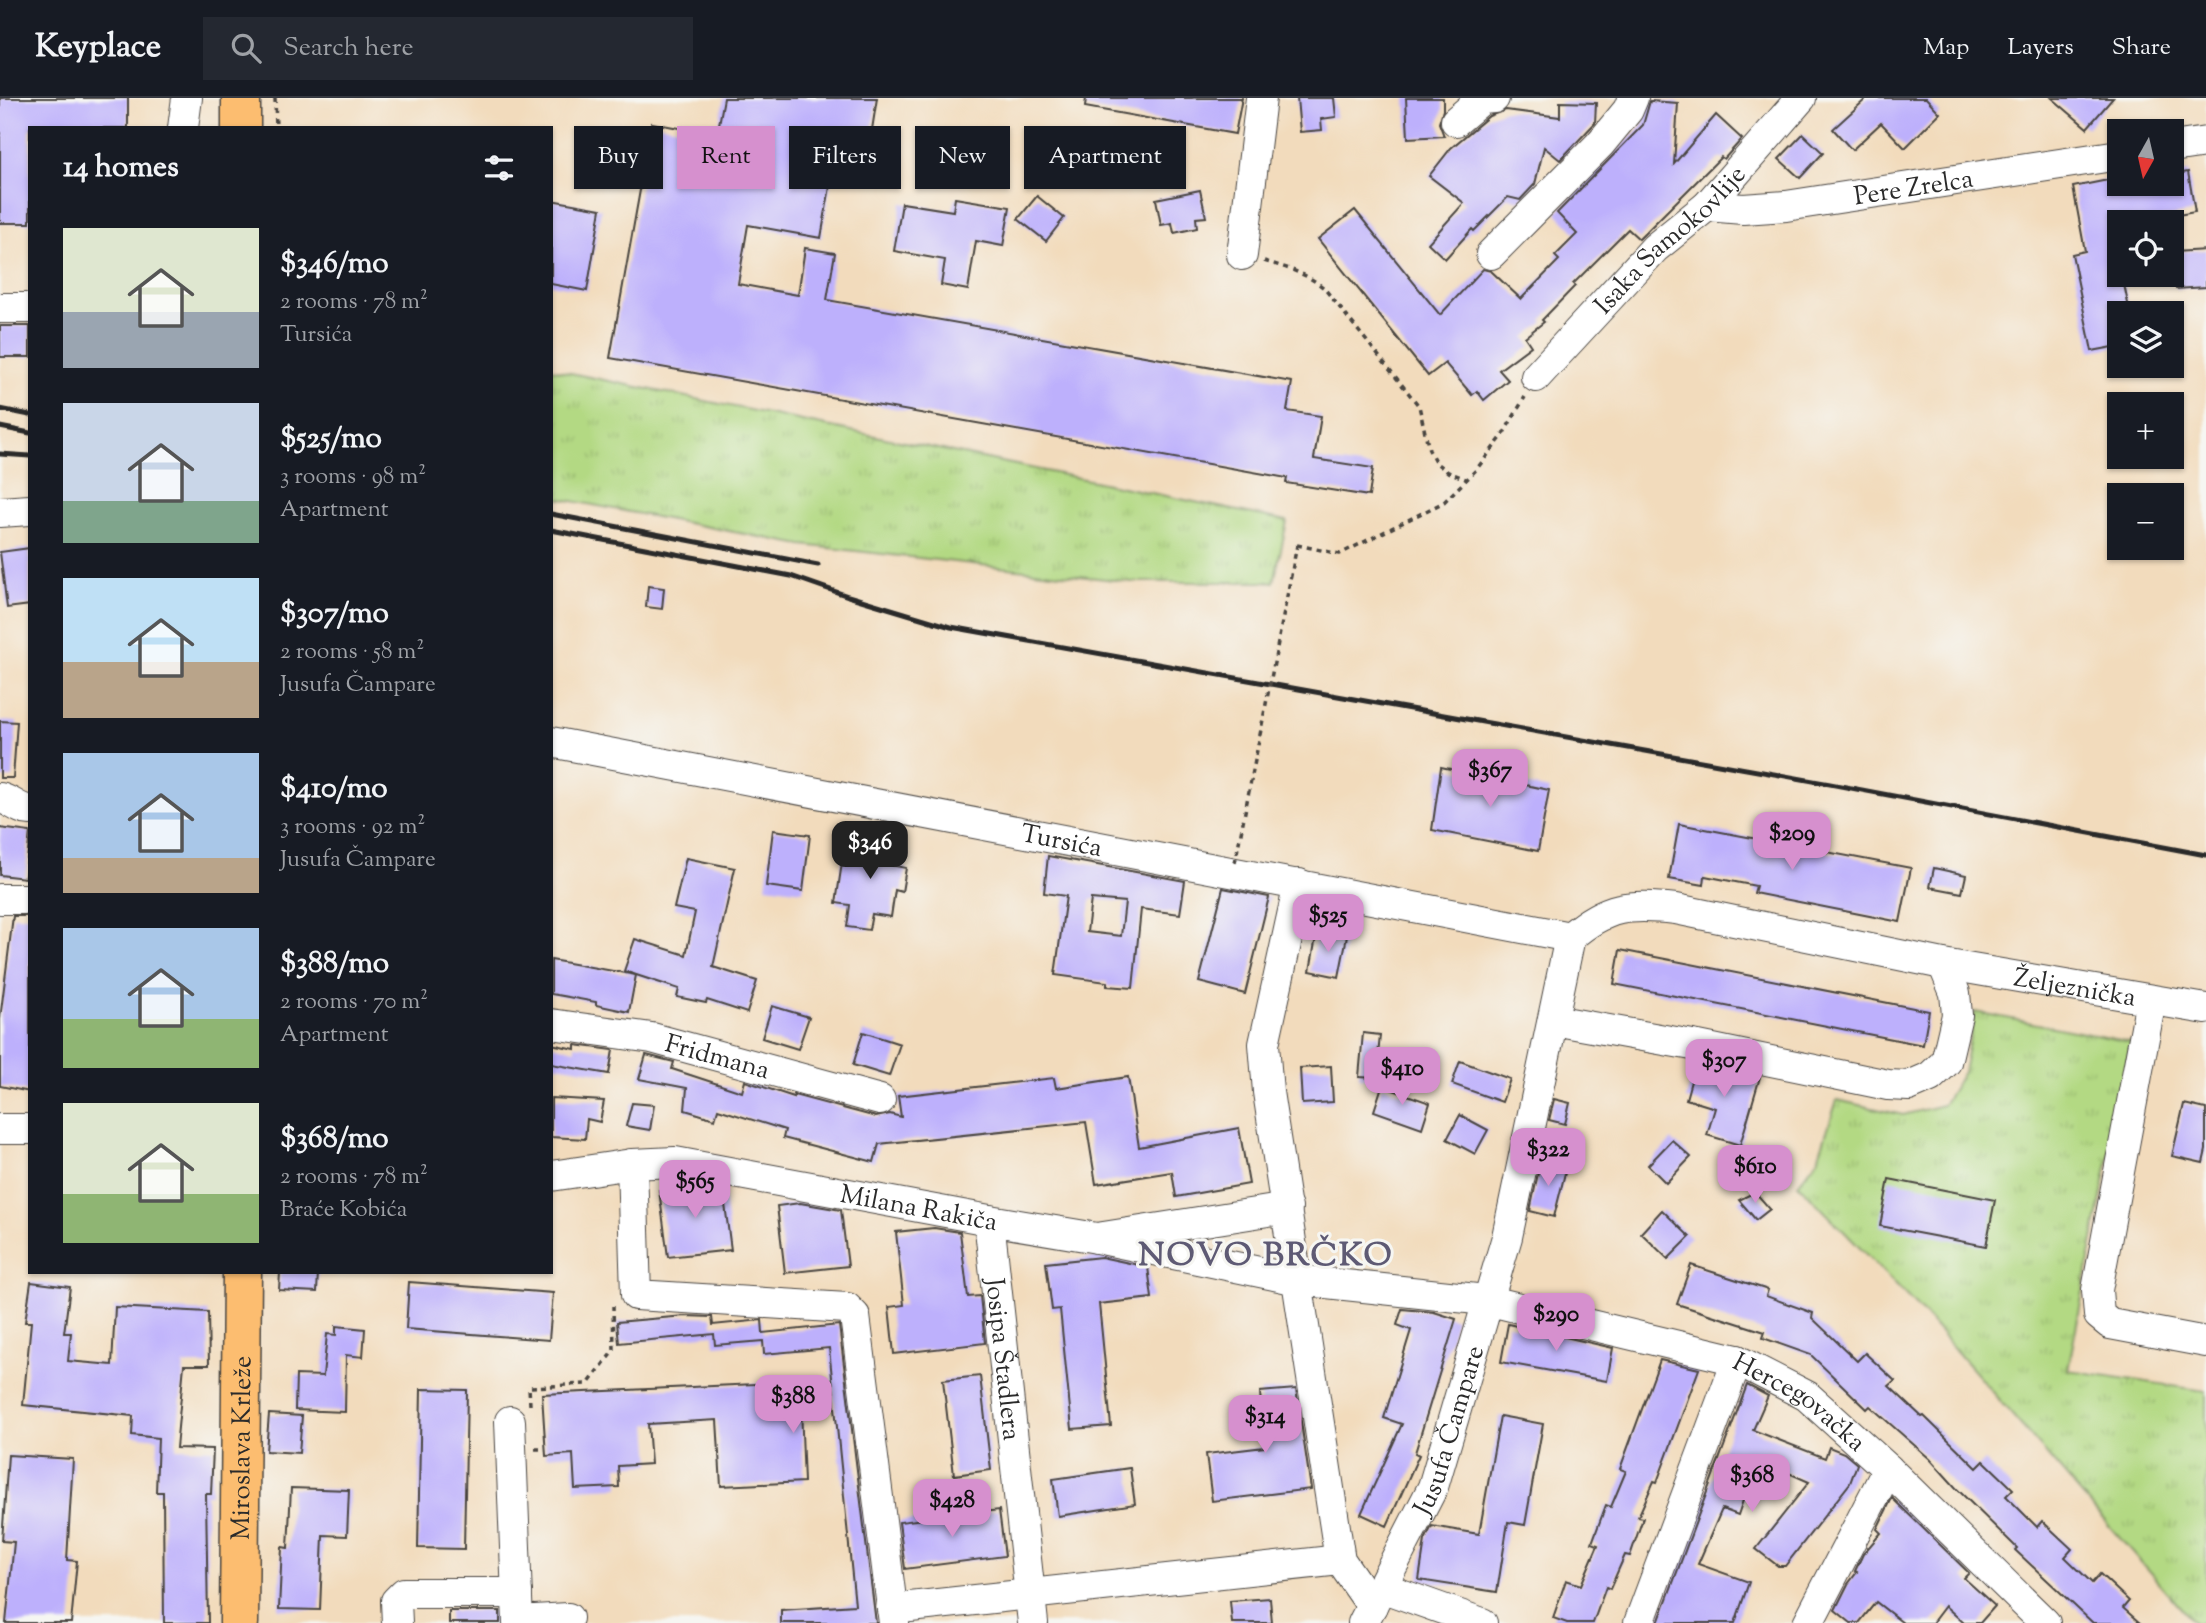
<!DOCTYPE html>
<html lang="en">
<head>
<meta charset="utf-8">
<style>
	:root { --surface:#171b24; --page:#242831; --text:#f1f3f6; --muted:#9ea1a6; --line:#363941; --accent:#d690ce }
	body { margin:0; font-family:"Sorts Mill Goudy",serif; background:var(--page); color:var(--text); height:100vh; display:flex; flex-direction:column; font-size:26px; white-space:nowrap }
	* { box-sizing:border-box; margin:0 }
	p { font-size:23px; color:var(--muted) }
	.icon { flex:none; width:38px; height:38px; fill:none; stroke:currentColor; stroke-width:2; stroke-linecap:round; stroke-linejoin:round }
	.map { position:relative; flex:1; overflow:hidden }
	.sheet { position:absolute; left:28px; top:28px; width:525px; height:1148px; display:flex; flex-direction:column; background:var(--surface); border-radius:0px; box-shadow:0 2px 5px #0004 }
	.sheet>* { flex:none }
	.guide { position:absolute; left:574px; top:28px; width:665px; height:63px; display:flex; gap:14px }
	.needle { width:46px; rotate:188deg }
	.fabs { position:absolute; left:2107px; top:21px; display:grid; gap:14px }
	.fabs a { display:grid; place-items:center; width:77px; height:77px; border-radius:0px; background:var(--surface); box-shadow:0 2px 5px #0004; font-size:35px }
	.price { position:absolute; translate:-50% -60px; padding:0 16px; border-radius:14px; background:var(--accent); color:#111; font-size:23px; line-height:46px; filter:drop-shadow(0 2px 4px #0008) }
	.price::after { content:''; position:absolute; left:50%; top:42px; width:21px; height:16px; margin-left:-10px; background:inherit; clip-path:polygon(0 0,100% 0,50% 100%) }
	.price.on { background:#222; color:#fff }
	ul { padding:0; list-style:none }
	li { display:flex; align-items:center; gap:21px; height:175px; padding:0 35px }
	li span { display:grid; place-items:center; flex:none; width:196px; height:140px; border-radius:0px; color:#555 }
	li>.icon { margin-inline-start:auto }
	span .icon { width:84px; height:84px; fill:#fffc; stroke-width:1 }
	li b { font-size:30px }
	h2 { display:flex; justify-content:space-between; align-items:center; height:84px; padding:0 35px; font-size:30px }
	.chip { padding:0 24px; border-radius:0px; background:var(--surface); box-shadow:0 2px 5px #0004; font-size:24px; line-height:63px }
	.chip.on { background:var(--accent); color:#111 }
	header { display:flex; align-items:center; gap:42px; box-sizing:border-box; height:98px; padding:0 35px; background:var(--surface); border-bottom:2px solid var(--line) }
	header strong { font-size:33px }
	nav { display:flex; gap:38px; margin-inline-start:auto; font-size:24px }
	.search { width:490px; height:63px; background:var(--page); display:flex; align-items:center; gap:18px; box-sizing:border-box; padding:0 24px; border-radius:0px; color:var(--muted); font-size:26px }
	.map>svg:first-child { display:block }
</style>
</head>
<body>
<header>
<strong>Keyplace</strong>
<div class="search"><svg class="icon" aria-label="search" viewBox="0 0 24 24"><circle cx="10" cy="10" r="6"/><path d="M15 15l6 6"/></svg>Search here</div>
<nav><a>Map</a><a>Layers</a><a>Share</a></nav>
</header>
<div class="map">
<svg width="2206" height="1525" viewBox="0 0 2206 1525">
	<defs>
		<pattern id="grass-tufts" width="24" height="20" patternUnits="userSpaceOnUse" patternTransform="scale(1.75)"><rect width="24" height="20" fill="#b3d983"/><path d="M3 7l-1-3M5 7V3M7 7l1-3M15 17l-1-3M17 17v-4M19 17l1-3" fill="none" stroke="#9aba71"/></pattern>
	</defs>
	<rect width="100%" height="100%" fill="#f6f6f2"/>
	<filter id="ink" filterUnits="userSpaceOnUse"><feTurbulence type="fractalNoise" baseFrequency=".0143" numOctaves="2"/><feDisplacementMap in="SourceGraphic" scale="14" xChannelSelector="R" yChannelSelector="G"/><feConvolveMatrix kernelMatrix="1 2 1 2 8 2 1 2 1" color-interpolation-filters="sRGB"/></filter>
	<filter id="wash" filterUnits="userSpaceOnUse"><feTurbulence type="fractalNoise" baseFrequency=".00686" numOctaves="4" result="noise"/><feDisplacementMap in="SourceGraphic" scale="28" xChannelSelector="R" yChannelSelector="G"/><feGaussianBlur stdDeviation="1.57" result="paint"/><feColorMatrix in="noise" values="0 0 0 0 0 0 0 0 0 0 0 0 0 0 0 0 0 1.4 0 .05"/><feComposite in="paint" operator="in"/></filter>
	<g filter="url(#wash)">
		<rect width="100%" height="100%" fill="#f2dbbc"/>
		<!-- grass -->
		<g fill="url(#grass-tufts)" stroke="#6f8257" stroke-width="2">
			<polygon points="551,271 1287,423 1274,484 1132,484 802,447 551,399"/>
			<polygon points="1975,914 2131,944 2068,1272 2206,1293 2206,1525 2194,1525 1923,1215 1798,1086 1818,1061 1837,1002 1903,1017 1943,1007 1963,974"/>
		</g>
		<g id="blocks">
			<!-- building -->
			<g fill="#bdb0fc" fill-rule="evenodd">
				<polygon points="0,0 128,0 128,30 30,30 30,125 0,125"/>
				<polygon points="724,0 877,0 871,38 840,32 821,140 748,127 738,186 798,197 805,150 835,155 827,202 1292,284 1287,313 1321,318 1314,361 1373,370 1369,398 1286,385 1287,380 610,260 652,25 717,37"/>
				<polygon points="1086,0 1242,0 1235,36 1085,9"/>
				<polygon points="1297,0 1334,0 1336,19 1321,21 1322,32 1300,34"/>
				<polygon points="1406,0 1443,0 1443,12 1439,25 1444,38 1408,40"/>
				<polygon points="1867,0 1926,0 1940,15 1905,50 1881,25 1852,52 1833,31"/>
				<polygon points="2052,0 2113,0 2087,30"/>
				<polygon points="1650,3 1678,5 1674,66 1716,17 1742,41 1724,61 1721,59 1639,141 1628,131 1573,186 1575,188 1542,222 1544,224 1525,239 1531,248 1499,272 1508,282 1484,302 1477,293 1472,297 1445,265 1428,278 1318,141 1355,112 1440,217 1483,171 1491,173 1521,201 1559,162 1555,158 1577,136 1557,115 1643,27"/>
				<polygon points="1560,4 1596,5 1595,25 1560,62 1544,49 1535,86 1520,102 1508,99 1474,133 1472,131 1445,161 1428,145 1464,105 1429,78 1451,50 1489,18 1506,12 1560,19"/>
				<polygon points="1803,36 1823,55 1800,80 1779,61"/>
				<polygon points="2188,74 2195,114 2139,124 2119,124 2119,128 2113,129 2119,161 2119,177 2122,177 2130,215 2119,215 2119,248 2092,253 2072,156 2085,153 2073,89 2108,82 2109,89 2125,86 2172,86 2172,77"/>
				<polygon points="1200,92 1206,119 1196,120 1197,130 1174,135 1172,125 1161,127 1156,101"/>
				<polygon points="1037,98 1064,120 1046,143 1018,121"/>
				<polygon points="955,100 1010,109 1003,148 976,143 968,192 941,187 945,162 894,153 902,105 953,113"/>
				<polygon points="551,102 601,111 587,193 551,186"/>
				<polygon points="2206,152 2206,189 2176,191 2174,154"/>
				<rect x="0" y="228" width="30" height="31"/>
				<polygon points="30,450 30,507 7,510 0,454"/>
				<polygon points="648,488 664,490 662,511 646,509"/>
				<polygon points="0,623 17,624 13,680 0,680"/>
				<polygon points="1441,669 1549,692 1538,753 1432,732"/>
				<polygon points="1679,726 1911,770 1900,824 1754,795 1756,788 1705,778 1704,787 1669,781"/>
				<polygon points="0,730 30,734 25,780 0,777"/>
				<polygon points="773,732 810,737 803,793 766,788"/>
				<polygon points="867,736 895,740 891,767 906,770 902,794 895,792 891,819 872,816 869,832 847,829 850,807 836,805 844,751 864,754"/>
				<path d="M1048 758 1185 783 1180 816 1141 811 1133 890 1107 888V884L1055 877 1066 798 1044 795ZM1091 801 1125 804 1121 838 1087 834Z"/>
				<polygon points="686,760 735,770 713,869 757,883 747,915 707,902 706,905 677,899 679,891 624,873 635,841 686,857 695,814 674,810"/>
				<polygon points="1934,770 1966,777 1962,795 1930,789"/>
				<polygon points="1223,790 1269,799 1245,896 1199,884"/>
				<polygon points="13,818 30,818 30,994 0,988 0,921"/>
				<polygon points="1317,833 1347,838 1339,879 1310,873"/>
				<polygon points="1620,852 1929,913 1923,947 1614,886"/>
				<polygon points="551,862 636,877 629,914 596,907 596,904 551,896"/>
				<polygon points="772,908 809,919 798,951 762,940"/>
				<polygon points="863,934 900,946 889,978 853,967"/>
				<polygon points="1363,935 1380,937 1376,980 1359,979"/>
				<polygon points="551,946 575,951 575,947 613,952 609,976 551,966"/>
				<polygon points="646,957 674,964 672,971 742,994 745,983 794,999 794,997 876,1019 890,1016 901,1019 898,998 1054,980 1056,990 1128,979 1139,1049 1239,1030 1249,1086 1176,1099 1172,1074 1096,1086 1086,1024 879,1046 874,1064 783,1040 785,1032 718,1011 715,1021 685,1012 687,990 639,981"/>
				<polygon points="1460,963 1510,981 1502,1004 1452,986"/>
				<polygon points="1696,965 1760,979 1740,1047 1707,1037 1715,1010 1686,1001"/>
				<polygon points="1331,968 1333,1004 1302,1006 1300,970"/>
				<polygon points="1382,988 1430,1005 1422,1030 1374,1013"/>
				<polygon points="551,1000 604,1003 600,1024 587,1021 585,1041 551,1039"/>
				<polygon points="1554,1001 1570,1005 1565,1026 1549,1022"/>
				<polygon points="632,1005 654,1007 650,1032 626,1028"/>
				<polygon points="2184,1006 2206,1011 2206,1052 2203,1065 2172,1058"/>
				<polygon points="1460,1017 1488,1032 1475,1056 1447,1041"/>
				<polygon points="1672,1042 1691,1059 1666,1085 1648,1067"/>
				<polygon points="1541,1061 1567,1067 1554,1119 1530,1113"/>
				<polygon points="1889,1081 1995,1102 1986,1148 1880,1128"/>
				<polygon points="701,1087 723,1091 731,1152 668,1159 659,1092"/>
				<polygon points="1755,1094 1770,1111 1756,1122 1739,1102"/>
				<polygon points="800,1105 841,1112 848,1168 785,1175 777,1108"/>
				<polygon points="1662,1112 1690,1139 1668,1161 1641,1135"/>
				<polygon points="934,1130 960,1134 968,1199 980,1198 985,1245 894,1256 889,1209 904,1207 896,1134"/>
				<polygon points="1101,1159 1148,1169 1152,1200 1099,1206 1111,1328 1072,1331 1060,1211 1052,1212 1046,1165"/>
				<polygon points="1691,1167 1768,1192 1766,1198 1813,1215 1812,1220 1857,1263 1865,1255 1895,1283 1889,1288 1922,1319 1924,1318 1977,1370 1984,1363 2013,1391 2006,1398 2037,1429 2042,1423 2072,1451 2065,1459 2092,1485 2100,1476 2129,1503 2123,1510 2140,1525 2093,1525 2015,1452 2017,1450 1957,1391 1930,1361 1870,1308 1867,1311 1811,1257 1763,1240 1765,1234 1677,1206"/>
				<polygon points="280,1174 318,1174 317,1194 279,1192"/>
				<polygon points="31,1184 70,1189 64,1235 71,1235 68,1263 112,1267 115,1209 208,1214 209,1267 184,1267 176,1350 213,1351 211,1396 206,1396 208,1525 164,1525 163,1394 156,1394 158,1340 132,1337 133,1318 23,1307 31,1224 25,1224"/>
				<polygon points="409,1184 553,1195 549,1242 406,1231"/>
				<polygon points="1402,1211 1434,1214 1456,1221 1415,1355 1419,1357 1387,1428 1361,1416 1402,1326 1384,1320 1411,1232 1397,1227"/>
				<polygon points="685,1218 712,1219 713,1227 762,1222 763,1235 839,1227 876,1525 781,1525 781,1512 855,1507 829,1250 764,1256 763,1243 715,1247 714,1236 619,1245 617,1224"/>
				<polygon points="1508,1226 1613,1250 1607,1283 1501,1264"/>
				<polygon points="336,1228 365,1231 363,1259 346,1257 345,1314 295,1312 296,1277 323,1278 327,1236 336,1237"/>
				<polygon points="1660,1262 1699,1271 1657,1384 1654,1383 1638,1419 1643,1420 1630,1458 1625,1457 1610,1491 1606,1489 1593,1525 1567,1525 1553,1520 1566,1482 1581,1487 1598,1447 1592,1445 1606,1407 1611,1409 1626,1373 1620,1371"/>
				<polygon points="980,1278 991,1372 954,1377 943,1282"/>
				<polygon points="800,1284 804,1384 721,1388 717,1322 648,1326 651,1366 618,1368 619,1389 575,1391 573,1356 546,1358 542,1296"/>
				<polygon points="1747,1287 1768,1298 1753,1332 1825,1360 1829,1349 1844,1355 1857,1366 1850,1385 1785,1468 1778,1468 1756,1451 1809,1384 1757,1361 1738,1417 1722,1411 1698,1466 1749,1484 1735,1525 1658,1525"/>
				<polygon points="421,1291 467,1292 464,1451 418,1450"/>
				<polygon points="1296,1291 1311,1391 1212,1403 1206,1356 1264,1349 1260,1294"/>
				<polygon points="269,1316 302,1318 299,1355 266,1353"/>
				<polygon points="1500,1318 1543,1326 1525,1427 1508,1424 1497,1494 1419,1482 1425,1442 1432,1428 1479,1436"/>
				<polygon points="8,1357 73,1361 67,1462 77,1463 71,1525 6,1525 14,1444 2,1443"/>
				<polygon points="1130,1370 1135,1406 1058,1418 1053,1381"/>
				<polygon points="291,1390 349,1392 347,1438 323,1437 320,1512 279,1511 282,1449 288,1450"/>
				<polygon points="1892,1400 1969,1475 1964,1480 1995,1508 1980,1525 1964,1525 1945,1508 1932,1525 1903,1525 1876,1504 1859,1525 1851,1525 1835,1512 1848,1486 1857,1474 1855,1473 1863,1456 1881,1435 1877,1431"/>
				<polygon points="999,1412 1005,1458 905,1471 899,1424"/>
				<polygon points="1270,1500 1272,1525 1232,1525 1230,1503"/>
				<rect x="449" y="1513" width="51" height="12"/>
			</g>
		</g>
	</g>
	<g filter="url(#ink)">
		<use href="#blocks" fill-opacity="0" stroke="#494541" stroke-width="2"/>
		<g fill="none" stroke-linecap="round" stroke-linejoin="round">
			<defs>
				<g id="minor">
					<polyline points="1456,23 1482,1 1494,0"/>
					<polyline points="183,30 187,0"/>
					<polyline points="2172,49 2206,44"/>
					<path id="s1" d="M1707 108 1743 111 1786 108 2119 57"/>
					<polyline points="1491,156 1600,46 1628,12 1633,0"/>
					<polyline points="1242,157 1261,0"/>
					<polyline points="0,210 30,210"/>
					<path id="s2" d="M1536 279 1655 150 1707 108 1801 0"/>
					<polyline points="0,414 30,412"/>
					<path id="s3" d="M551 644 1570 839"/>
					<path d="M0 700C11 702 19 712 30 712"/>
					<polyline points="1299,786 1264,946 1268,994 1340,1462 1372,1508"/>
					<polyline points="0,801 30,801"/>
					<polyline points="2151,902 2097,1192 2099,1217 2110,1226 2206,1244"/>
					<polyline points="1553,922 1698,948 1888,987 1909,988 1930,979 1946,964 1957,917 1955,895 1943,866"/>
					<path id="s4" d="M551 926 652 940 880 1002"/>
					<polyline points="0,1031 30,1031"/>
					<polyline points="632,1066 636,1197 847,1210 855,1218 894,1525"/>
					<path id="s5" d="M551 1078 632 1066 675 1064 989 1122 1097 1140 1287 1110"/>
					<path id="s6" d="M989 1122 1033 1525"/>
					<path id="s7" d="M1097 1140 1298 1182 1486 1202 1737 1262 1807 1298 1888 1371 2045 1525"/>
					<polyline points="510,1323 518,1525"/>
					<polyline points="1381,1489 1482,1525"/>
					<polyline points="892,1511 1340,1462"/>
					<polyline points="518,1523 568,1520"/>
					<polyline points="397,1525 396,1503 404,1495 517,1495"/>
					<path id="s8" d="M1363 1525 1433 1389 1507 1139 1570 839C1607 807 1629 806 1676 811L1943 866 2206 911"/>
					<polyline points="1639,1525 1737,1262"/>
					<polyline points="1808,1525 1888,1371"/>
				</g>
				<g id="major">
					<polyline points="241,0 241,30"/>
					<path id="s9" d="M239 1525 242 1174"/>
				</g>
			</defs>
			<!-- minor casing -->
			<use href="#minor" stroke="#494541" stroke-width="32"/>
			<!-- major casing -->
			<use href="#major" stroke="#494541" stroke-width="41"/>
			<!-- path -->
			<g stroke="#494541" stroke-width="3.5" stroke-dasharray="5 5" stroke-linecap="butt">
				<polyline points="275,0 276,30"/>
				<path d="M1264 163C1287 170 1306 175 1324 190L1419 308 1429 352 1436 365 1448 374 1466 381"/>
				<polyline points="1297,447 1340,456 1444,404 1475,373 1501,340 1525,299"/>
				<polyline points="530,1307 529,1289 588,1286 614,1252 613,1208"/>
				<polyline points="535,1351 546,1351"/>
			</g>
			<!-- minor -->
			<use href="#minor" stroke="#fff" stroke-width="30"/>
			<!-- major -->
			<use href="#major" stroke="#fcbd6f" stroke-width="38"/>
			<!-- rail -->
			<g stroke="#2b2b2b" stroke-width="5">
				<polyline points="0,311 30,317"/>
				<polyline points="0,329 30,335"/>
				<polyline points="0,356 30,358"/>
				<polyline points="551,416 818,467"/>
				<polyline points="551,432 791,478 848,498 951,529 1830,686 2206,757"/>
			</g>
			<!-- path-bridge -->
			<polyline stroke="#494541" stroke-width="3.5" stroke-dasharray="5 5" stroke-linecap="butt" points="1235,765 1297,447"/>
		</g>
	</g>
	<g text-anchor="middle" stroke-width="6" stroke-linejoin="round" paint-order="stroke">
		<!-- street labels -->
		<g font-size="26" fill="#2b2b2b" stroke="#f6f6f2">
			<text dy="9" stroke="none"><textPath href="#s1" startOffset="208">Pere Zrelca</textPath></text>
			<text dy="9" stroke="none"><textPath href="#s2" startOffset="192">Isaka Samokovlije</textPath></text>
			<text dy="9" stroke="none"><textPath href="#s3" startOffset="520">Tursića</textPath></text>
			<text dy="9" stroke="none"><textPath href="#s8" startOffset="1241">Željeznička</textPath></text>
			<text dy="9" stroke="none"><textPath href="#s4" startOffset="170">Fridmana</textPath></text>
			<text dy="9" stroke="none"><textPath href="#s5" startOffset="373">Milana Rakiča</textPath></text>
			<text dy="9" stroke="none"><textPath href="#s6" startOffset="140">Josipa Štadlera</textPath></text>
			<text dy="9" stroke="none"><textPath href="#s7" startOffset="728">Hercegovačka</textPath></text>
			<text dy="9" stroke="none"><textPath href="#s8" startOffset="212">Jusufa Čampare</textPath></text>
			<text dy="9" stroke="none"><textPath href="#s9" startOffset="175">Miroslava Krleže</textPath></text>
		</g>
		<!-- district labels -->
		<g font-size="33" font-weight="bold" letter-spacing="2" fill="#5e5a74" stroke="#f6f6f2">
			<text x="1266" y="1167">NOVO BRČKO</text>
		</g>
	</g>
</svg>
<div class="fabs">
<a><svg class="needle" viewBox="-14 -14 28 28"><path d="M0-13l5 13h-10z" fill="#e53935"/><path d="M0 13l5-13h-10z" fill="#9ea1a6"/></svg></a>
<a><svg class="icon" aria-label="locate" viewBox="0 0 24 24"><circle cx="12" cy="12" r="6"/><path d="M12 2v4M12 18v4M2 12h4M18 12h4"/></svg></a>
<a><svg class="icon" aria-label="layers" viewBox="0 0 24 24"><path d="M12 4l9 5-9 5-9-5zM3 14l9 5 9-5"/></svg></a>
<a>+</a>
<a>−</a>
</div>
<b class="price" style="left:1490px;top:711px">$367</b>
<b class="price" style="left:1792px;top:774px">$209</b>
<b class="price on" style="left:870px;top:783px">$346</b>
<b class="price" style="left:1328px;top:856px">$525</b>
<b class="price" style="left:1724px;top:1001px">$307</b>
<b class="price" style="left:1402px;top:1009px">$410</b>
<b class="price" style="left:1548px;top:1090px">$322</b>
<b class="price" style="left:1755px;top:1107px">$610</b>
<b class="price" style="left:695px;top:1122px">$565</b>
<b class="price" style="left:1556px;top:1255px">$290</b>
<b class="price" style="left:793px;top:1337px">$388</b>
<b class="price" style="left:1265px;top:1357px">$314</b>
<b class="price" style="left:1752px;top:1416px">$368</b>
<b class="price" style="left:952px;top:1441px">$428</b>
<div class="guide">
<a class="chip">Buy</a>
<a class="chip on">Rent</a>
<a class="chip">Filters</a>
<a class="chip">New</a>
<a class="chip">Apartment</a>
</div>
<section class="sheet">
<h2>14 homes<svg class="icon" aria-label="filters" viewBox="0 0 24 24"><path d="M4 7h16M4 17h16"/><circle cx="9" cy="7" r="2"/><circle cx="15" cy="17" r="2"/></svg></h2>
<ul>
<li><span style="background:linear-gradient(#dfe7d0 60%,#9aa5b1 0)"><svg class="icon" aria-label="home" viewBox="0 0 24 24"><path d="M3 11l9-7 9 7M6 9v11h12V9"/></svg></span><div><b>$346/mo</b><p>2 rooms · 78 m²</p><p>Tursića</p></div></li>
<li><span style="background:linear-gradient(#c9d6e8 70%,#7fa58c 0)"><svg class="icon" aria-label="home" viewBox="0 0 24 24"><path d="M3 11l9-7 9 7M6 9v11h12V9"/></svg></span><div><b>$525/mo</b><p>3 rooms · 98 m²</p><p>Apartment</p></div></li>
<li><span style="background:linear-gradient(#bfe0f5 60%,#b9a48a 0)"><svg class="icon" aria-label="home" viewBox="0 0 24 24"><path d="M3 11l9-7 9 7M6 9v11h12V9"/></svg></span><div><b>$307/mo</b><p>2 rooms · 58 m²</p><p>Jusufa Čampare</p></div></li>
<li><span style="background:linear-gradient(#a9c7e8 75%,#b9a48a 0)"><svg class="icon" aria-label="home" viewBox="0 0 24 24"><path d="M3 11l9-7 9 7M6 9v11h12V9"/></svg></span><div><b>$410/mo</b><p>3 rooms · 92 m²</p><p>Jusufa Čampare</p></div></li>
<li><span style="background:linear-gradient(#a9c7e8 65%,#8fb573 0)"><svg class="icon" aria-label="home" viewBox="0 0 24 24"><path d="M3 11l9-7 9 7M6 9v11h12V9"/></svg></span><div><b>$388/mo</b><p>2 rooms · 70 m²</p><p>Apartment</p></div></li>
<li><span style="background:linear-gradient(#dfe7d0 65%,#8fb573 0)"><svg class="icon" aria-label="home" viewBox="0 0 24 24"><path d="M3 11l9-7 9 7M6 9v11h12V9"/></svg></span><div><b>$368/mo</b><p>2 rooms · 78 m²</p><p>Braće Kobića</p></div></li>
</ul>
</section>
</div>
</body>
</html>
